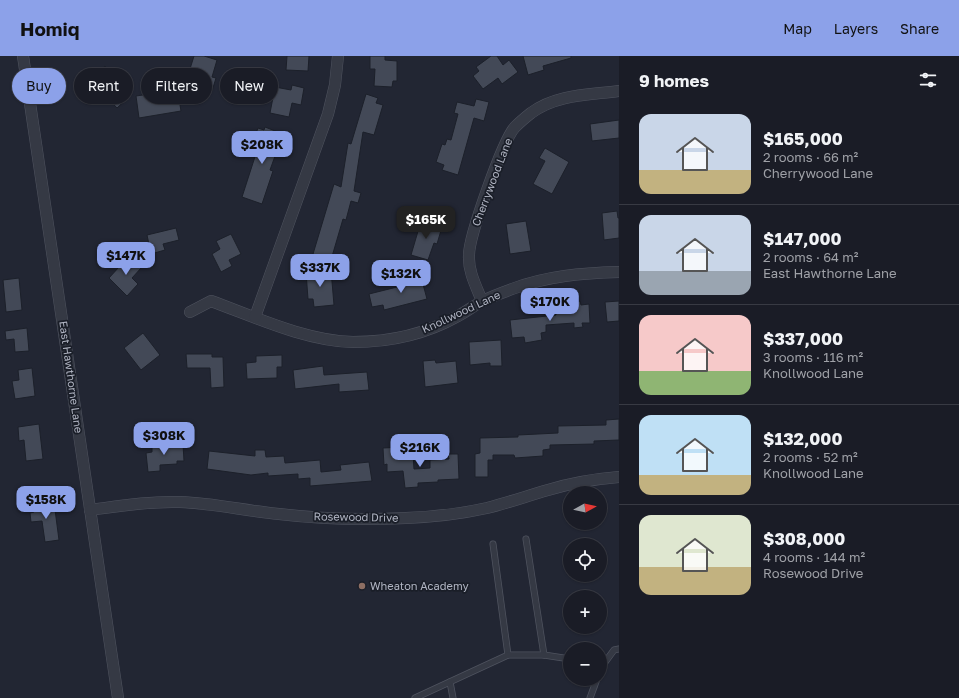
<!DOCTYPE html>
<html lang="en">
<head>
<meta charset="utf-8">
<style>
	:root { --surface:#1a1c26; --page:#23252e; --text:#f1f3f6; --muted:#9fa1a7; --line:#383a43; --accent:#8ca1e9 }
	body { margin:0; font-family:"Golos Text",sans-serif; background:var(--page); color:var(--text); height:100vh; display:flex; flex-direction:column; font-size:15px; white-space:nowrap }
	* { box-sizing:border-box; margin:0 }
	p { font-size:13px; color:var(--muted) }
	.icon { flex:none; width:22px; height:22px; fill:none; stroke:currentColor; stroke-width:2; stroke-linecap:round; stroke-linejoin:round }
	.map { position:relative; flex:1; overflow:hidden }
	.panel { display:flex; flex-direction:column; background:var(--surface); width:340px }
	.panel>* { flex:none }
	.guide { position:absolute; left:12px; top:12px; width:380px; height:36px; display:flex; gap:8px }
	.needle { width:26px; rotate:82deg }
	.buttons { position:absolute; left:563px; top:430px; display:grid; gap:8px }
	.buttons a { display:grid; place-items:center; width:44px; height:44px; border-radius:50%; background:var(--surface); box-shadow:0 1px 3px #0004,0 0 0 1px var(--line); font-size:20px }
	.price { position:absolute; translate:-50% -34px; padding:0 9px; border-radius:8px; background:var(--accent); color:#111; font-size:13px; line-height:26px; filter:drop-shadow(0 1px 2px #0008) }
	.price::after { content:''; position:absolute; left:50%; top:24px; width:12px; height:9px; margin-left:-6px; background:inherit; clip-path:polygon(0 0,100% 0,50% 100%) }
	.price.selected { background:#222; color:#fff }
	ul { padding:0; list-style:none }
	li { display:flex; align-items:center; gap:12px; height:100px; padding:0 20px }
	li+li { border-top:1px solid var(--line) }
	li span { display:grid; place-items:center; flex:none; width:112px; height:80px; border-radius:12px; color:#555 }
	li>.icon { margin-inline-start:auto }
	span .icon { width:48px; height:48px; fill:#fffc; stroke-width:1 }
	li b { font-size:17px }
	h2 { display:flex; justify-content:space-between; align-items:center; height:48px; padding:0 20px; font-size:17px }
	.chip { padding:0 14px; border-radius:18px; background:var(--surface); box-shadow:0 1px 3px #0004,0 0 0 1px var(--line); font-size:14px; line-height:36px }
	.chip.selected { background:var(--accent); color:#111 }
	header { display:flex; align-items:center; gap:24px; box-sizing:border-box; height:56px; padding:0 20px; background:var(--accent); color:#111 }
	header strong { font-size:19px }
	nav { display:flex; gap:22px; margin-inline-start:auto; font-size:14px }
	main { display:flex; flex:1; min-height:0 }
	.map>svg:first-child { display:block }
</style>
</head>
<body>
<header>
<strong>Homiq</strong>
<nav><a>Map</a><a>Layers</a><a>Share</a></nav>
</header>
<main>
<div class="map">
<svg width="619" height="642" viewBox="0 0 619 642">
	<rect width="100%" height="100%" fill="#222633"/>
	<!-- building -->
	<g fill="#434957" stroke="#1c202a">
		<polygon points="194,0 204,0 217,4 212,21 216,22 212,35 203,32 202,35 185,29"/>
		<polygon points="287,0 309,0 308,15 286,14"/>
		<polygon points="370,0 385,0 385,4 397,5 397,25 393,25 392,31 374,30 375,13 370,13"/>
		<polygon points="491,0 497,0 503,9 509,4 518,16 502,28 498,22 483,33 473,20 479,15 476,11"/>
		<polygon points="523,0 571,0 571,2 543,10 544,14 528,19"/>
		<polygon points="105,10 131,39 117,52 102,36 99,39 93,32 102,25 96,18"/>
		<polygon points="292,29 304,32 301,49 292,47 289,61 270,57 275,31 291,34"/>
		<polygon points="163,36 163,39 178,37 181,55 139,62 136,40"/>
		<polygon points="366,38 378,42 376,47 383,49 374,79 363,76 354,135 361,137 358,147 351,145 346,164 343,163 331,204 313,198 334,128 341,131 348,87 351,88"/>
		<polygon points="476,43 489,46 484,65 474,62 458,119 442,114 444,109 436,106 442,88 445,89 447,83 451,84 458,58 454,57 457,46 474,50"/>
		<polygon points="619,64 619,82 592,85 590,68"/>
		<polygon points="265,71 283,78 270,114 273,115 262,148 242,141 261,82 255,80 258,72 264,74"/>
		<polygon points="545,92 569,106 552,138 533,128 545,105 539,102"/>
		<polygon points="617,155 618,162 619,162 619,182 604,184 602,157"/>
		<polygon points="421,165 442,171 437,188 434,187 428,204 411,199"/>
		<polygon points="526,165 531,195 510,198 506,168"/>
		<polygon points="176,172 179,184 163,188 165,194 151,198 147,179"/>
		<polygon points="231,178 241,198 229,204 232,210 221,216 212,198 220,193 216,185"/>
		<polygon points="129,200 142,211 132,222 138,228 127,240 109,222"/>
		<polygon points="331,214 334,249 314,251 313,243 308,243 306,216"/>
		<polygon points="420,217 427,243 384,254 383,249 372,251 369,238 409,228 407,220"/>
		<polygon points="19,222 22,254 6,256 3,224"/>
		<polygon points="580,245 581,249 589,248 590,267 582,267 583,271 574,272 574,267 546,269 546,276 541,277 542,284 525,287 524,281 512,282 510,264 556,259 556,250 573,249 573,246"/>
		<polygon points="619,245 619,265 607,266 605,246"/>
		<polygon points="27,272 29,295 15,296 14,283 6,284 5,275"/>
		<polygon points="143,277 160,299 141,314 124,292"/>
		<polygon points="501,284 502,310 490,310 490,307 470,309 469,286"/>
		<polygon points="186,298 212,298 212,301 223,301 224,331 211,332 210,312 187,312"/>
		<polygon points="282,299 282,311 277,311 277,322 247,323 246,307 256,306 256,300"/>
		<polygon points="435,304 436,307 456,305 458,327 425,331 423,305"/>
		<polygon points="323,310 324,319 367,316 369,334 339,336 339,328 295,333 293,314"/>
		<polygon points="32,312 35,340 15,343 12,325 19,324 18,314"/>
		<polygon points="619,363 619,384 594,385 594,388 550,389 550,393 543,394 543,400 515,402 514,399 493,399 493,404 488,404 488,421 475,421 475,398 480,397 480,382 518,381 518,379 558,377 558,370 606,369 606,364"/>
		<polygon points="39,368 43,403 26,405 24,384 19,385 18,371"/>
		<polygon points="183,388 184,405 177,405 177,408 160,409 160,415 148,416 146,397 152,396 152,390"/>
		<polygon points="403,391 404,399 413,398 414,413 430,412 430,404 449,403 448,398 458,398 459,423 438,424 438,426 418,427 418,431 405,432 403,415 387,416 387,408 384,409 383,392"/>
		<polygon points="255,394 265,394 266,401 284,400 285,407 320,404 321,416 341,414 340,409 369,406 372,425 310,430 310,422 298,423 298,418 268,420 268,417 251,419 207,413 209,395 255,400"/>
		<polygon points="54,446 59,484 45,486 42,465 31,466 30,457 34,456 33,448"/>
	</g>
	<g fill="none" stroke-linecap="round" stroke-linejoin="round">
		<defs>
			<g id="service">
				<polyline points="526,483 544,599"/>
				<polyline points="493,488 508,599"/>
				<polyline points="603,609 614,594 619,593"/>
				<polyline points="450,626 453,642"/>
				<polyline points="415,642 508,599 544,599 570,603"/>
				<polyline points="590,642 597,623"/>
			</g>
			<g id="minor">
				<polyline points="23,0 118,642"/>
				<path d="M482 245C476 230 468 215 469 199 469 180 503 84 515 71 520 66 526 61 531 57 556 38 590 39 619 35"/>
				<path d="M190 256 211 245C255 261 306 285 353 286 389 286 426 278 458 260 466 256 473 250 481 246 490 241 502 237 512 233 547 220 582 217 619 216"/>
				<polyline points="255,261 328,58 335,29 338,0"/>
				<path d="M90 454C120 450 149 445 180 446 213 447 246 455 279 458 321 463 364 464 406 462 433 461 460 458 487 452 507 447 527 440 548 434 571 427 595 423 619 421"/>
			</g>
		</defs>
		<!-- service casing -->
		<use href="#service" stroke="#4f535f" stroke-width="7"/>
		<!-- minor casing -->
		<use href="#minor" stroke="#4f535f" stroke-width="12"/>
		<!-- service -->
		<use href="#service" stroke="#353944" stroke-width="5.5"/>
		<!-- minor -->
		<use href="#minor" stroke="#353944" stroke-width="11"/>
	</g>
	<!-- markers -->
	<circle fill="#8d6e63" stroke="#1a1e28" stroke-width="1.5" cx="362" cy="530" r="4"/>
	<g text-anchor="middle" stroke-width="3.5" stroke-linejoin="round" paint-order="stroke">
		<!-- street labels -->
		<g font-size="11" fill="#afb3c1" stroke="#1a1e28">
			<text transform="translate(492 126) rotate(-69)" y="4">Cherrywood Lane</text>
			<text transform="translate(461 256) rotate(-25)" y="4">Knollwood Lane</text>
			<text transform="translate(71 321) rotate(82)" y="4">East Hawthorne Lane</text>
			<text transform="translate(356 461) rotate(1)" y="4">Rosewood Drive</text>
		</g>
		<!-- poi labels -->
		<g font-size="11" fill="#afb3c1" stroke="#1a1e28" text-anchor="start">
			<text x="370" y="534">Wheaton Academy</text>
		</g>
	</g>
</svg>
<div class="buttons">
<a><svg class="needle" viewBox="-14 -14 28 28"><path d="M0-13l5 13h-10z" fill="#e53935"/><path d="M0 13l5-13h-10z" fill="#9fa1a7"/></svg></a>
<a><svg class="icon" aria-label="locate" viewBox="0 0 24 24"><circle cx="12" cy="12" r="6"/><path d="M12 2v4M12 18v4M2 12h4M18 12h4"/></svg></a>
<a>+</a>
<a>−</a>
</div>
<b class="price" style="left:262px;top:109px">$208K</b>
<b class="price selected" style="left:426px;top:184px">$165K</b>
<b class="price" style="left:126px;top:220px">$147K</b>
<b class="price" style="left:320px;top:232px">$337K</b>
<b class="price" style="left:401px;top:238px">$132K</b>
<b class="price" style="left:550px;top:266px">$170K</b>
<b class="price" style="left:164px;top:400px">$308K</b>
<b class="price" style="left:420px;top:412px">$216K</b>
<b class="price" style="left:46px;top:464px">$158K</b>
<div class="guide">
<a class="chip selected">Buy</a>
<a class="chip">Rent</a>
<a class="chip">Filters</a>
<a class="chip">New</a>
</div>
</div>
<section class="panel">
<h2>9 homes<svg class="icon" aria-label="filters" viewBox="0 0 24 24"><path d="M4 7h16M4 17h16"/><circle cx="9" cy="7" r="2"/><circle cx="15" cy="17" r="2"/></svg></h2>
<ul>
<li><span style="background:linear-gradient(#c9d6e8 70%,#c2b280 0)"><svg class="icon" aria-label="home" viewBox="0 0 24 24"><path d="M3 11l9-7 9 7M6 9v11h12V9"/></svg></span><div><b>$165,000</b><p>2 rooms · 66 m²</p><p>Cherrywood Lane</p></div></li>
<li><span style="background:linear-gradient(#c9d6e8 70%,#9aa5b1 0)"><svg class="icon" aria-label="home" viewBox="0 0 24 24"><path d="M3 11l9-7 9 7M6 9v11h12V9"/></svg></span><div><b>$147,000</b><p>2 rooms · 64 m²</p><p>East Hawthorne Lane</p></div></li>
<li><span style="background:linear-gradient(#f6c9c9 70%,#8fb573 0)"><svg class="icon" aria-label="home" viewBox="0 0 24 24"><path d="M3 11l9-7 9 7M6 9v11h12V9"/></svg></span><div><b>$337,000</b><p>3 rooms · 116 m²</p><p>Knollwood Lane</p></div></li>
<li><span style="background:linear-gradient(#bfe0f5 75%,#c2b280 0)"><svg class="icon" aria-label="home" viewBox="0 0 24 24"><path d="M3 11l9-7 9 7M6 9v11h12V9"/></svg></span><div><b>$132,000</b><p>2 rooms · 52 m²</p><p>Knollwood Lane</p></div></li>
<li><span style="background:linear-gradient(#dfe7d0 65%,#c2b280 0)"><svg class="icon" aria-label="home" viewBox="0 0 24 24"><path d="M3 11l9-7 9 7M6 9v11h12V9"/></svg></span><div><b>$308,000</b><p>4 rooms · 144 m²</p><p>Rosewood Drive</p></div></li>
</ul>
</section>
</main>
</body>
</html>
